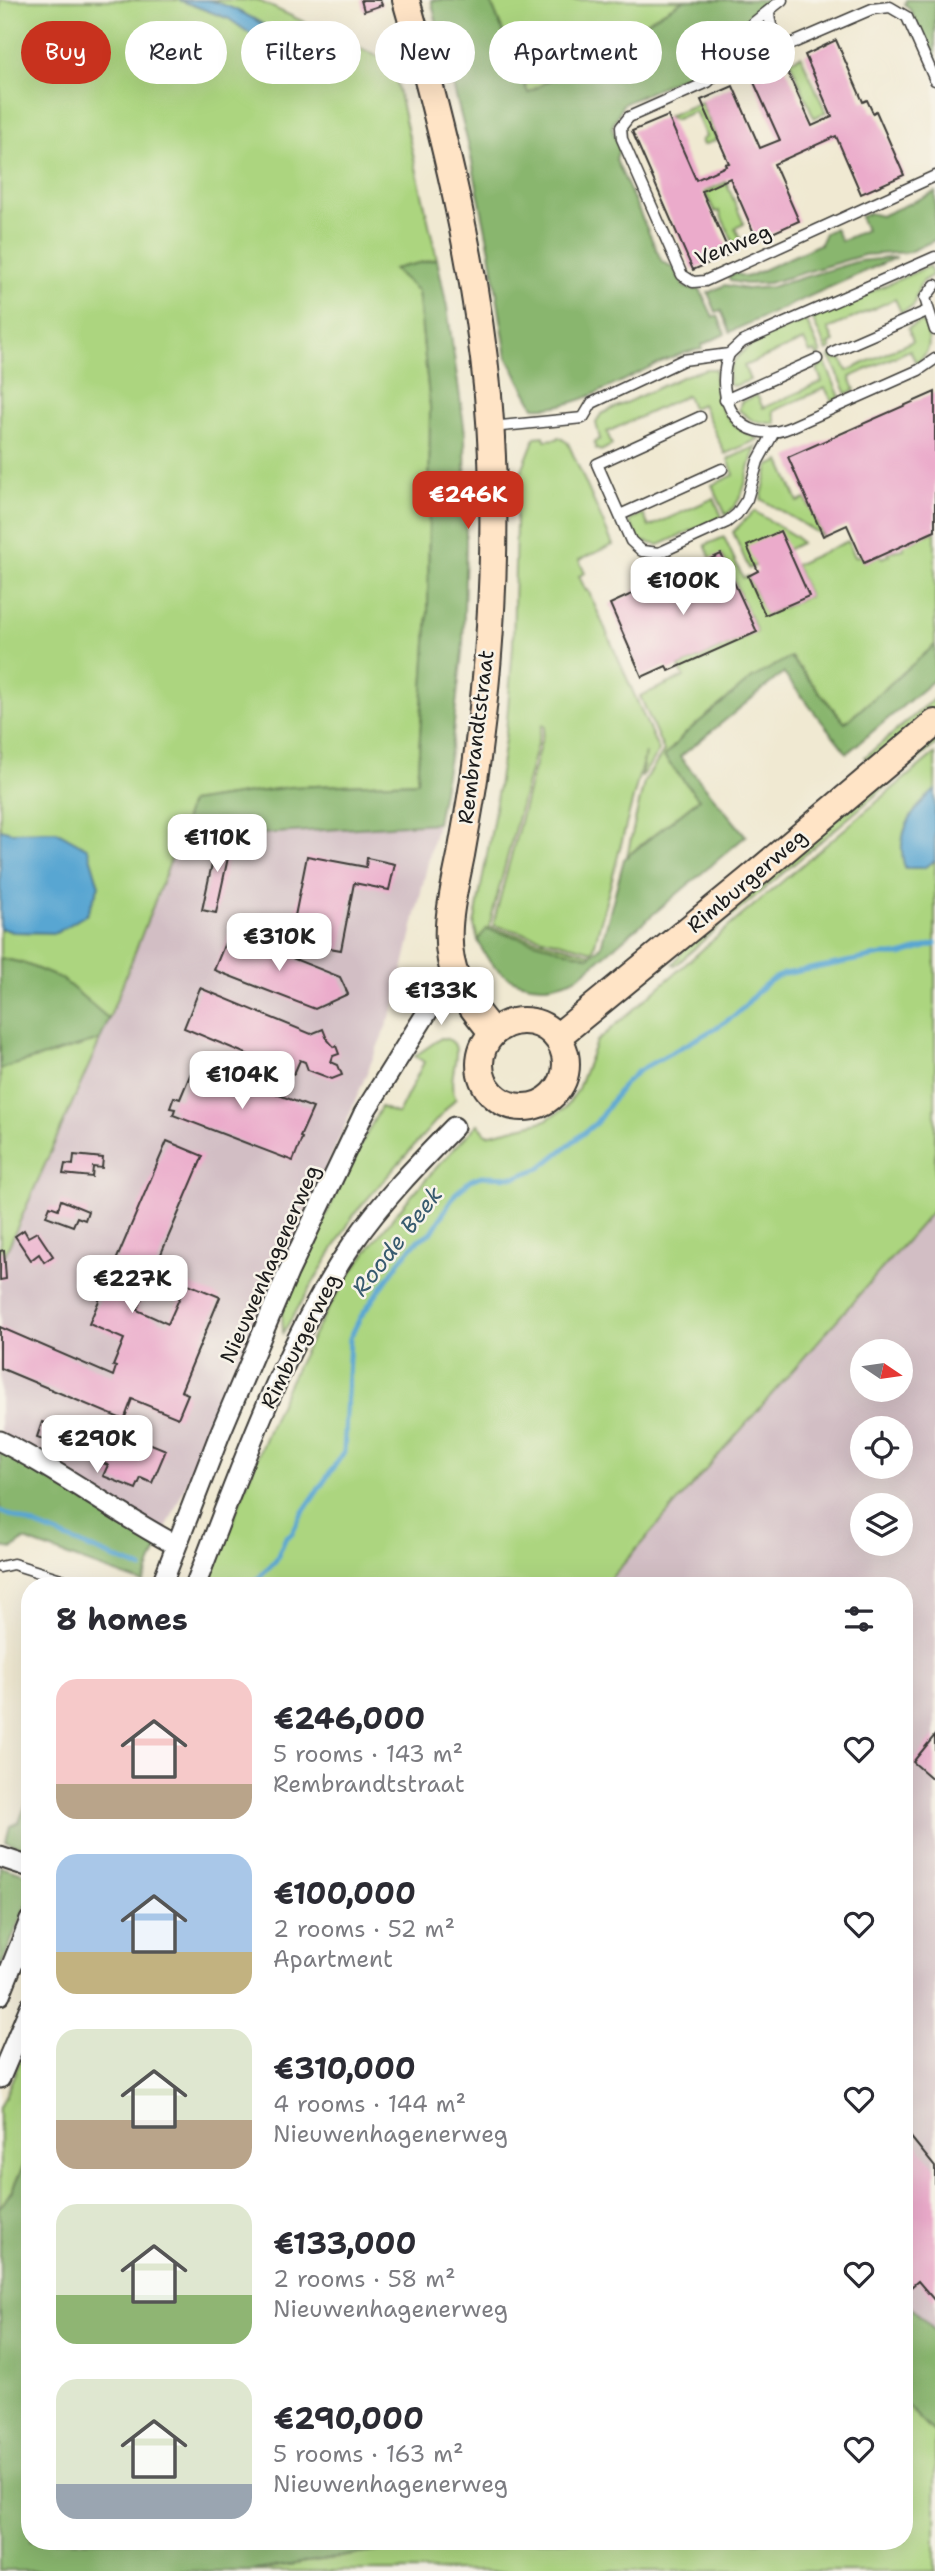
<!DOCTYPE html>
<html lang="en">
<head>
<meta charset="utf-8">
<style>
	:root { --surface:#fff; --page:#f7f7f7; --text:#2b2b33; --muted:#7c7c81; --accent:#c8321e }
	body { margin:0; font-family:"Shantell Sans",sans-serif; background:var(--page); color:var(--text); height:100vh; display:flex; flex-direction:column; font-size:26px; white-space:nowrap }
	* { box-sizing:border-box; margin:0 }
	p { font-size:23px; color:var(--muted) }
	.icon { flex:none; width:38px; height:38px; fill:none; stroke:currentColor; stroke-width:2; stroke-linecap:round; stroke-linejoin:round }
	.map { position:relative; flex:1; overflow:hidden }
	.panel { position:absolute; left:21px; top:1577px; width:892px; height:973px; display:flex; flex-direction:column; background:var(--surface); border-radius:28px; box-shadow:0 7px 28px #0002 }
	.panel>* { flex:none }
	.banner { position:absolute; left:21px; top:21px; width:894px; height:63px; display:flex; gap:14px }
	.needle { width:46px; rotate:103deg }
	.controls { position:absolute; left:850px; top:1339px; display:grid; gap:14px }
	.controls a { display:grid; place-items:center; width:63px; height:63px; border-radius:50%; background:var(--surface); box-shadow:0 7px 28px #0002; font-size:35px }
	.price { position:absolute; translate:-50% -60px; padding:0 16px; border-radius:14px; background:#fff; color:#222; font-size:23px; line-height:46px; filter:drop-shadow(0 2px 4px #0008) }
	.price::after { content:''; position:absolute; left:50%; top:42px; width:21px; height:16px; margin-left:-10px; background:inherit; clip-path:polygon(0 0,100% 0,50% 100%) }
	.price.selected { background:var(--accent); color:#fff }
	ul { padding:0; list-style:none }
	li { display:flex; align-items:center; gap:21px; height:175px; padding:0 35px }
	li span { display:grid; place-items:center; flex:none; width:196px; height:140px; border-radius:21px; color:#555 }
	li>.icon { margin-inline-start:auto }
	span .icon { width:84px; height:84px; fill:#fffc; stroke-width:1 }
	li b { font-size:30px }
	h2 { display:flex; justify-content:space-between; align-items:center; height:84px; padding:0 35px; font-size:30px }
	.chip { padding:0 24px; border-radius:32px; background:var(--surface); box-shadow:0 7px 28px #0002; font-size:24px; line-height:63px }
	.chip.selected { background:var(--accent); color:#fff }
	.map>svg:first-child { display:block }
</style>
</head>
<body>
<div class="map">
<svg width="935" height="2571" viewBox="0 0 935 2571">
	<rect width="100%" height="100%" fill="#f7f3e8"/>
	<filter id="ink" filterUnits="userSpaceOnUse"><feTurbulence type="fractalNoise" baseFrequency=".0143" numOctaves="2"/><feDisplacementMap in="SourceGraphic" scale="14" xChannelSelector="R" yChannelSelector="G"/><feConvolveMatrix kernelMatrix="1 2 1 2 8 2 1 2 1" color-interpolation-filters="sRGB"/></filter>
	<filter id="wash" filterUnits="userSpaceOnUse"><feTurbulence type="fractalNoise" baseFrequency=".00686" numOctaves="4" result="noise"/><feDisplacementMap in="SourceGraphic" scale="28" xChannelSelector="R" yChannelSelector="G"/><feGaussianBlur stdDeviation="1.57" result="paint"/><feColorMatrix in="noise" values="0 0 0 0 0 0 0 0 0 0 0 0 0 0 0 0 0 1.4 0 .05"/><feComposite in="paint" operator="in"/></filter>
	<g filter="url(#wash)">
		<rect width="100%" height="100%" fill="#f0e9d2"/>
		<!-- industrial -->
		<g fill="#d2bec4" fill-rule="evenodd">
			<polygon points="437,823 395,1005 344,1128 159,1545 54,1483 0,1444 0,1266 109,1019 179,839"/>
			<path d="M935 1208V2358L905 2320V1586H605ZM863 1351H901V1390H863ZM863 1428H901V1466H863ZM863 1505H901V1544H863Z"/>
		</g>
		<!-- green -->
		<g fill="#acd57f" stroke="#64784e" stroke-width="2">
			<polygon points="0,0 257,0 392,63 437,259 394,269 418,290 430,407 428,612 417,782 290,787 190,802 179,839 109,1019 62,979 23,963 0,958"/>
			<polygon points="490,0 684,0 622,35 528,93"/>
			<polygon points="801,56 826,112 814,118 790,61"/>
			<polygon points="701,102 717,140 703,145 701,140 706,137 695,111 674,120 668,116"/>
			<polygon points="726,182 744,224 735,228 744,246 736,249 719,211 715,212 705,192"/>
			<path d="M929 266 933 275C916 283 918 292 913 307L901 312 895 299 828 329 834 342 829 344 831 349 827 351 812 318Z"/>
			<path d="M806 320 821 354 817 356 815 351 810 353 804 340 744 366 750 380 734 386 730 385C719 349 782 331 806 320Z"/>
			<path d="M920 322 924 323C931 340 932 352 916 363L910 350 850 377 855 390 847 394 830 357 833 355 836 360 841 358 847 371 913 341 908 328Z"/>
			<polygon points="824,360 840,397 832,401 825,388 773,411 776,424 753,421 739,410 741,402 757,395 763,408 822,382 817,368 821,366 820,362"/>
			<path d="M706 369H716C710 403 728 427 759 439L725 454 702 404 692 408 687 395 607 432 612 445 601 451 596 449 594 442 600 439 596 423 601 414 684 376Z"/>
			<polygon points="544,436 545,440 557,439 559,437 568,443 613,545 579,560 585,573 579,576 586,591 588,590 659,751 641,778 645,753 593,951 493,925 545,726 542,725 489,927 592,954 589,957 486,929 478,940 474,925 493,822 506,732 513,646 517,483 535,437"/>
			<path d="M757 446C745 470 749 496 726 515L712 485 734 475 728 459Z"/>
			<polygon points="780,461 798,502 806,499 823,536 761,499 769,466"/>
			<polygon points="714,498 722,517 659,545 640,541 630,523 631,519 643,514 649,527"/>
			<polygon points="754,511 796,537 801,543 749,569 733,532"/>
			<polygon points="935,531 935,645 845,723 791,657 751,679 687,732 664,757 699,799 627,856 644,782 664,751 640,696 684,677 679,667 757,632 722,555 711,559 705,545 724,537 743,578 748,576 766,615 809,596 795,565 848,541 855,557 861,555 864,562 880,555 882,558 889,555 887,552 904,549 903,545"/>
			<polygon points="935,698 935,708 871,765 865,757"/>
			<polygon points="935,736 935,745 707,937 675,966 673,964 688,944"/>
			<path d="M935 753V1208L605 1585 208 1586C240 1503 269 1417 311 1339 353 1259 415 1188 478 1124L487 1135 544 1121 565 1108 577 1091 596 1042 734 922Z"/>
			<path d="M441 1038C473 1040 442 1077 456 1098L355 1213 283 1333 282 1314 291 1288 350 1165 381 1107 398 1114 424 1062 415 1056Z"/>
			<polygon points="100,1040 98,1045 0,1266 0,1069"/>
			<polygon points="30,2037 30,2152 12,2190 0,2208 0,2108"/>
			<polygon points="905,2404 935,2434 935,2571 249,2571 443,2541 905,2541"/>
		</g>
		<!-- forest -->
		<g fill="#89b66e" stroke="#526945" stroke-width="2">
			<path d="M431 0H490L528 93 684 0H769C758 10 746 19 737 31 723 48 716 71 695 80L682 77 623 104 612 127 619 148 616 160 662 262 673 267 684 287 693 290 700 289 713 317 718 316 725 334 702 345V349C647 357 590 412 534 407L507 357 490 251 469 147Z"/>
			<polygon points="906,0 935,0 935,65 911,11 905,4"/>
			<polygon points="935,192 935,240 909,252 864,255 769,283 746,284 730,281 728,276 735,273 746,277 752,275 820,244 825,233 835,228 841,241 866,230 860,217 869,213 881,216"/>
			<polygon points="897,257 730,332 721,310 716,312 708,293 725,285 747,289 771,287 859,261"/>
			<polygon points="437,259 447,307 465,433 466,544 463,644 452,741 437,823 179,839 190,802 290,787 417,782 428,612 430,407 418,291 393,269"/>
			<path d="M935 645V679L847 753 783 673 680 757 746 836 581 975C541 998 494 984 478 940L486 929 589 957 601 946 624 859 699 799 664 757 687 732 751 679 790 657 845 723Z"/>
			<polygon points="0,958 23,963 62,979 109,1019 100,1040 0,1069"/>
			<polygon points="0,1444 54,1483 159,1545 143,1583 24,1540 13,1549 0,1547"/>
			<polygon points="30,1793 30,1851 6,1841 10,1826 19,1822"/>
			<polygon points="0,1866 30,1875 30,1895 0,1969"/>
			<polygon points="30,2152 30,2541 443,2541 249,2571 0,2571 0,2208 12,2190"/>
			<polygon points="905,2301 935,2331 935,2434 905,2404"/>
		</g>
		<!-- water -->
		<g fill="#59a6d2" stroke="#3a6177" stroke-width="2">
			<path d="M179 0C188 0 199 0 207 0 225 3 280 28 283 45L279 49 259 40 229 19Z"/>
			<path d="M935 790V861L923 868H905C895 835 910 811 935 790Z"/>
			<polygon points="0,829 12,832 56,831 88,849 99,886 87,914 56,933 13,932 0,928"/>
		</g>
		<g fill="none" stroke-linecap="round" stroke-linejoin="round">
			<!-- stream -->
			<g stroke="#59a6d2" stroke-width="5">
				<polyline points="0,1511 142,1569"/>
				<path d="M251 1586 276 1560 286 1537 292 1534 301 1515 344 1452 350 1338 360 1318 400 1261 417 1241 432 1232 455 1194 471 1180 481 1176 516 1177 540 1168 596 1123 624 1084 637 1072C667 1053 701 1039 731 1018 753 1003 755 985 784 974L882 955H900L935 944"/>
			</g>
		</g>
		<g id="blocks">
			<!-- building -->
			<g fill="#ebabcb">
				<polygon points="361,0 380,0 382,5 364,11"/>
				<polygon points="836,40 863,102 867,100 873,113 876,111 904,175 861,194 836,136 774,164 799,221 757,240 730,178 702,191 730,254 693,270 632,131 668,116 696,180 726,166 725,164 729,163 701,100 733,86 760,148 780,140 752,78 784,64 812,126 832,117 805,55"/>
				<polygon points="935,392 935,531 864,563 847,525 823,536 788,457"/>
				<polygon points="780,531 809,596 765,615 748,576 758,571 747,546"/>
				<polygon points="721,554 757,632 669,671 666,666 642,677 610,604 634,593 633,591 643,586 642,583 661,575 662,578 672,573 673,576"/>
				<polygon points="218,836 232,839 216,913 202,910"/>
				<polygon points="307,856 366,867 367,858 395,864 389,890 354,883 341,950 290,941"/>
				<polygon points="229,933 340,977 348,994 315,1009 214,970"/>
				<polygon points="200,988 311,1034 323,1029 327,1039 334,1047 336,1046 339,1054 333,1056 331,1062 338,1065 342,1075 332,1079 308,1070 305,1062 300,1060 294,1074 184,1028"/>
				<polygon points="198,1056 208,1059 206,1067 313,1108 300,1137 302,1138 293,1161 173,1115 175,1109 170,1108 174,1097 180,1099"/>
				<polygon points="167,1141 203,1156 137,1310 168,1324 186,1283 220,1297 181,1391 188,1394 178,1418 132,1399 124,1420 0,1368 0,1327 113,1376 116,1367 113,1366 124,1339 89,1324"/>
				<polygon points="74,1155 103,1158 102,1168 93,1167 92,1177 63,1174 65,1164 73,1165"/>
				<polygon points="61,1200 88,1211 85,1220 77,1217 73,1226 46,1216 50,1206 58,1209"/>
				<polygon points="24,1230 28,1237 37,1232 53,1256 44,1262 39,1254 31,1260 15,1236"/>
				<polygon points="4,1250 6,1279 0,1280 0,1251"/>
				<polygon points="42,1422 54,1427 48,1441 37,1437"/>
				<polygon points="94,1433 128,1447 132,1436 166,1450 152,1483 141,1478 136,1489 103,1476 108,1465 85,1456"/>
				<polygon points="935,1735 935,1781 913,1762"/>
				<polygon points="905,2130 935,2167 935,2301 918,2281 911,2287 905,2279"/>
			</g>
		</g>
	</g>
	<g filter="url(#ink)">
		<use href="#blocks" fill-opacity="0" stroke="#3c3b37" stroke-width="2"/>
		<g fill="none" stroke-linecap="round" stroke-linejoin="round">
			<defs>
				<g id="lane">
					<polyline points="782,0 747,28 718,72 708,82 629,117 621,127 622,139 682,275 693,282 705,281 935,176"/>
					<path d="M769 12C770 28 774 36 787 45"/>
					<polyline points="718,72 726,72 872,9 890,7 907,17 935,80"/>
					<polyline points="935,285 925,298 935,330"/>
					<polyline points="833,352 927,311"/>
					<path d="M729 354C712 399 740 449 791 427L919 370 935 359"/>
					<polyline points="725,400 817,359"/>
					<polyline points="700,417 597,464 631,541 642,551 659,553 727,522 737,514 747,499 758,461 774,432"/>
					<polyline points="491,427 583,418 592,403 683,360 729,354 742,342 935,257"/>
					<polyline points="620,515 722,469"/>
					<polyline points="0,1567 13,1564 83,1586"/>
				</g>
				<g id="street">
					<path d="M0 1441C61 1471 115 1513 176 1545"/>
					<polyline points="161,1586 219,1436 288,1273 364,1113 436,998 457,981"/>
					<path d="M195 1586C241 1469 282 1347 353 1243 382 1201 418 1164 454 1127"/>
					<polyline points="0,1857 30,1867"/>
					<polyline points="0,1995 30,1920"/>
					<polyline points="0,2078 30,2007"/>
				</g>
				<g id="secondary">
					<path d="M406 0C443 129 475 261 488 395 498 510 493 635 478 750 474 785 467 820 461 855 453 896 440 940 457 980 465 1000 480 1017 493 1033"/>
					<circle cx="523" cy="1064" r="43"/>
					<polyline points="557,1037 750,879 935,723"/>
				</g>
			</defs>
			<!-- lane casing -->
			<use href="#lane" stroke="#3c3b37" stroke-width="13"/>
			<!-- street casing -->
			<use href="#street" stroke="#3c3b37" stroke-width="23"/>
			<!-- secondary casing -->
			<use href="#secondary" stroke="#3c3b37" stroke-width="30"/>
			<!-- lane -->
			<use href="#lane" stroke="#fff" stroke-width="10"/>
			<!-- street -->
			<use href="#street" stroke="#fff" stroke-width="19"/>
			<!-- secondary -->
			<use href="#secondary" stroke="#ffe4c6" stroke-width="26"/>
		</g>
	</g>
	<g text-anchor="middle" stroke-width="5" stroke-linejoin="round" paint-order="stroke">
		<!-- street labels -->
		<g font-size="21" fill="#1c1c1c" stroke="#f7f3e8">
			<text transform="translate(733 245) rotate(-22)" y="7">Venweg</text>
			<text transform="translate(476 737) rotate(-83)" y="7">Rembrandtstraat</text>
			<text transform="translate(747 881) rotate(-40)" y="7">Rimburgerweg</text>
			<text transform="translate(270 1264) rotate(-66)" y="7">Nieuwenhagenerweg</text>
			<text transform="translate(300 1341) rotate(-63)" y="7">Rimburgerweg</text>
		</g>
		<!-- water labels -->
		<g font-size="23" font-style="italic" fill="#375a6e" stroke="#f7f3e8">
			<text transform="translate(397 1241) rotate(-52)" y="8">Roode Beek</text>
		</g>
	</g>
</svg>
<div class="controls">
<a><svg class="needle" viewBox="-14 -14 28 28"><path d="M0-13l5 13h-10z" fill="#e53935"/><path d="M0 13l5-13h-10z" fill="#7c7c81"/></svg></a>
<a><svg class="icon" aria-label="locate" viewBox="0 0 24 24"><circle cx="12" cy="12" r="6"/><path d="M12 2v4M12 18v4M2 12h4M18 12h4"/></svg></a>
<a><svg class="icon" aria-label="layers" viewBox="0 0 24 24"><path d="M12 4l9 5-9 5-9-5zM3 14l9 5 9-5"/></svg></a>
</div>
<b class="price selected" style="left:468px;top:531px">€246K</b>
<b class="price" style="left:683px;top:617px">€100K</b>
<b class="price" style="left:217px;top:874px">€110K</b>
<b class="price" style="left:279px;top:973px">€310K</b>
<b class="price" style="left:441px;top:1027px">€133K</b>
<b class="price" style="left:242px;top:1111px">€104K</b>
<b class="price" style="left:132px;top:1315px">€227K</b>
<b class="price" style="left:97px;top:1475px">€290K</b>
<div class="banner">
<a class="chip selected">Buy</a>
<a class="chip">Rent</a>
<a class="chip">Filters</a>
<a class="chip">New</a>
<a class="chip">Apartment</a>
<a class="chip">House</a>
</div>
<section class="panel">
<h2>8 homes<svg class="icon" aria-label="filters" viewBox="0 0 24 24"><path d="M4 7h16M4 17h16"/><circle cx="9" cy="7" r="2"/><circle cx="15" cy="17" r="2"/></svg></h2>
<ul>
<li><span style="background:linear-gradient(#f6c9c9 75%,#b9a48a 0)"><svg class="icon" aria-label="home" viewBox="0 0 24 24"><path d="M3 11l9-7 9 7M6 9v11h12V9"/></svg></span><div><b>€246,000</b><p>5 rooms · 143 m²</p><p>Rembrandtstraat</p></div><svg class="icon" aria-label="heart" viewBox="0 0 24 24"><path d="M12 20l-8-8c-3-5 5-10 8-4 3-6 11-1 8 4z"/></svg></li>
<li><span style="background:linear-gradient(#a9c7e8 70%,#c2b280 0)"><svg class="icon" aria-label="home" viewBox="0 0 24 24"><path d="M3 11l9-7 9 7M6 9v11h12V9"/></svg></span><div><b>€100,000</b><p>2 rooms · 52 m²</p><p>Apartment</p></div><svg class="icon" aria-label="heart" viewBox="0 0 24 24"><path d="M12 20l-8-8c-3-5 5-10 8-4 3-6 11-1 8 4z"/></svg></li>
<li><span style="background:linear-gradient(#dfe7d0 65%,#b9a48a 0)"><svg class="icon" aria-label="home" viewBox="0 0 24 24"><path d="M3 11l9-7 9 7M6 9v11h12V9"/></svg></span><div><b>€310,000</b><p>4 rooms · 144 m²</p><p>Nieuwenhagenerweg</p></div><svg class="icon" aria-label="heart" viewBox="0 0 24 24"><path d="M12 20l-8-8c-3-5 5-10 8-4 3-6 11-1 8 4z"/></svg></li>
<li><span style="background:linear-gradient(#dfe7d0 65%,#8fb573 0)"><svg class="icon" aria-label="home" viewBox="0 0 24 24"><path d="M3 11l9-7 9 7M6 9v11h12V9"/></svg></span><div><b>€133,000</b><p>2 rooms · 58 m²</p><p>Nieuwenhagenerweg</p></div><svg class="icon" aria-label="heart" viewBox="0 0 24 24"><path d="M12 20l-8-8c-3-5 5-10 8-4 3-6 11-1 8 4z"/></svg></li>
<li><span style="background:linear-gradient(#dfe7d0 75%,#9aa5b1 0)"><svg class="icon" aria-label="home" viewBox="0 0 24 24"><path d="M3 11l9-7 9 7M6 9v11h12V9"/></svg></span><div><b>€290,000</b><p>5 rooms · 163 m²</p><p>Nieuwenhagenerweg</p></div><svg class="icon" aria-label="heart" viewBox="0 0 24 24"><path d="M12 20l-8-8c-3-5 5-10 8-4 3-6 11-1 8 4z"/></svg></li>
</ul>
</section>
</div>
</body>
</html>
